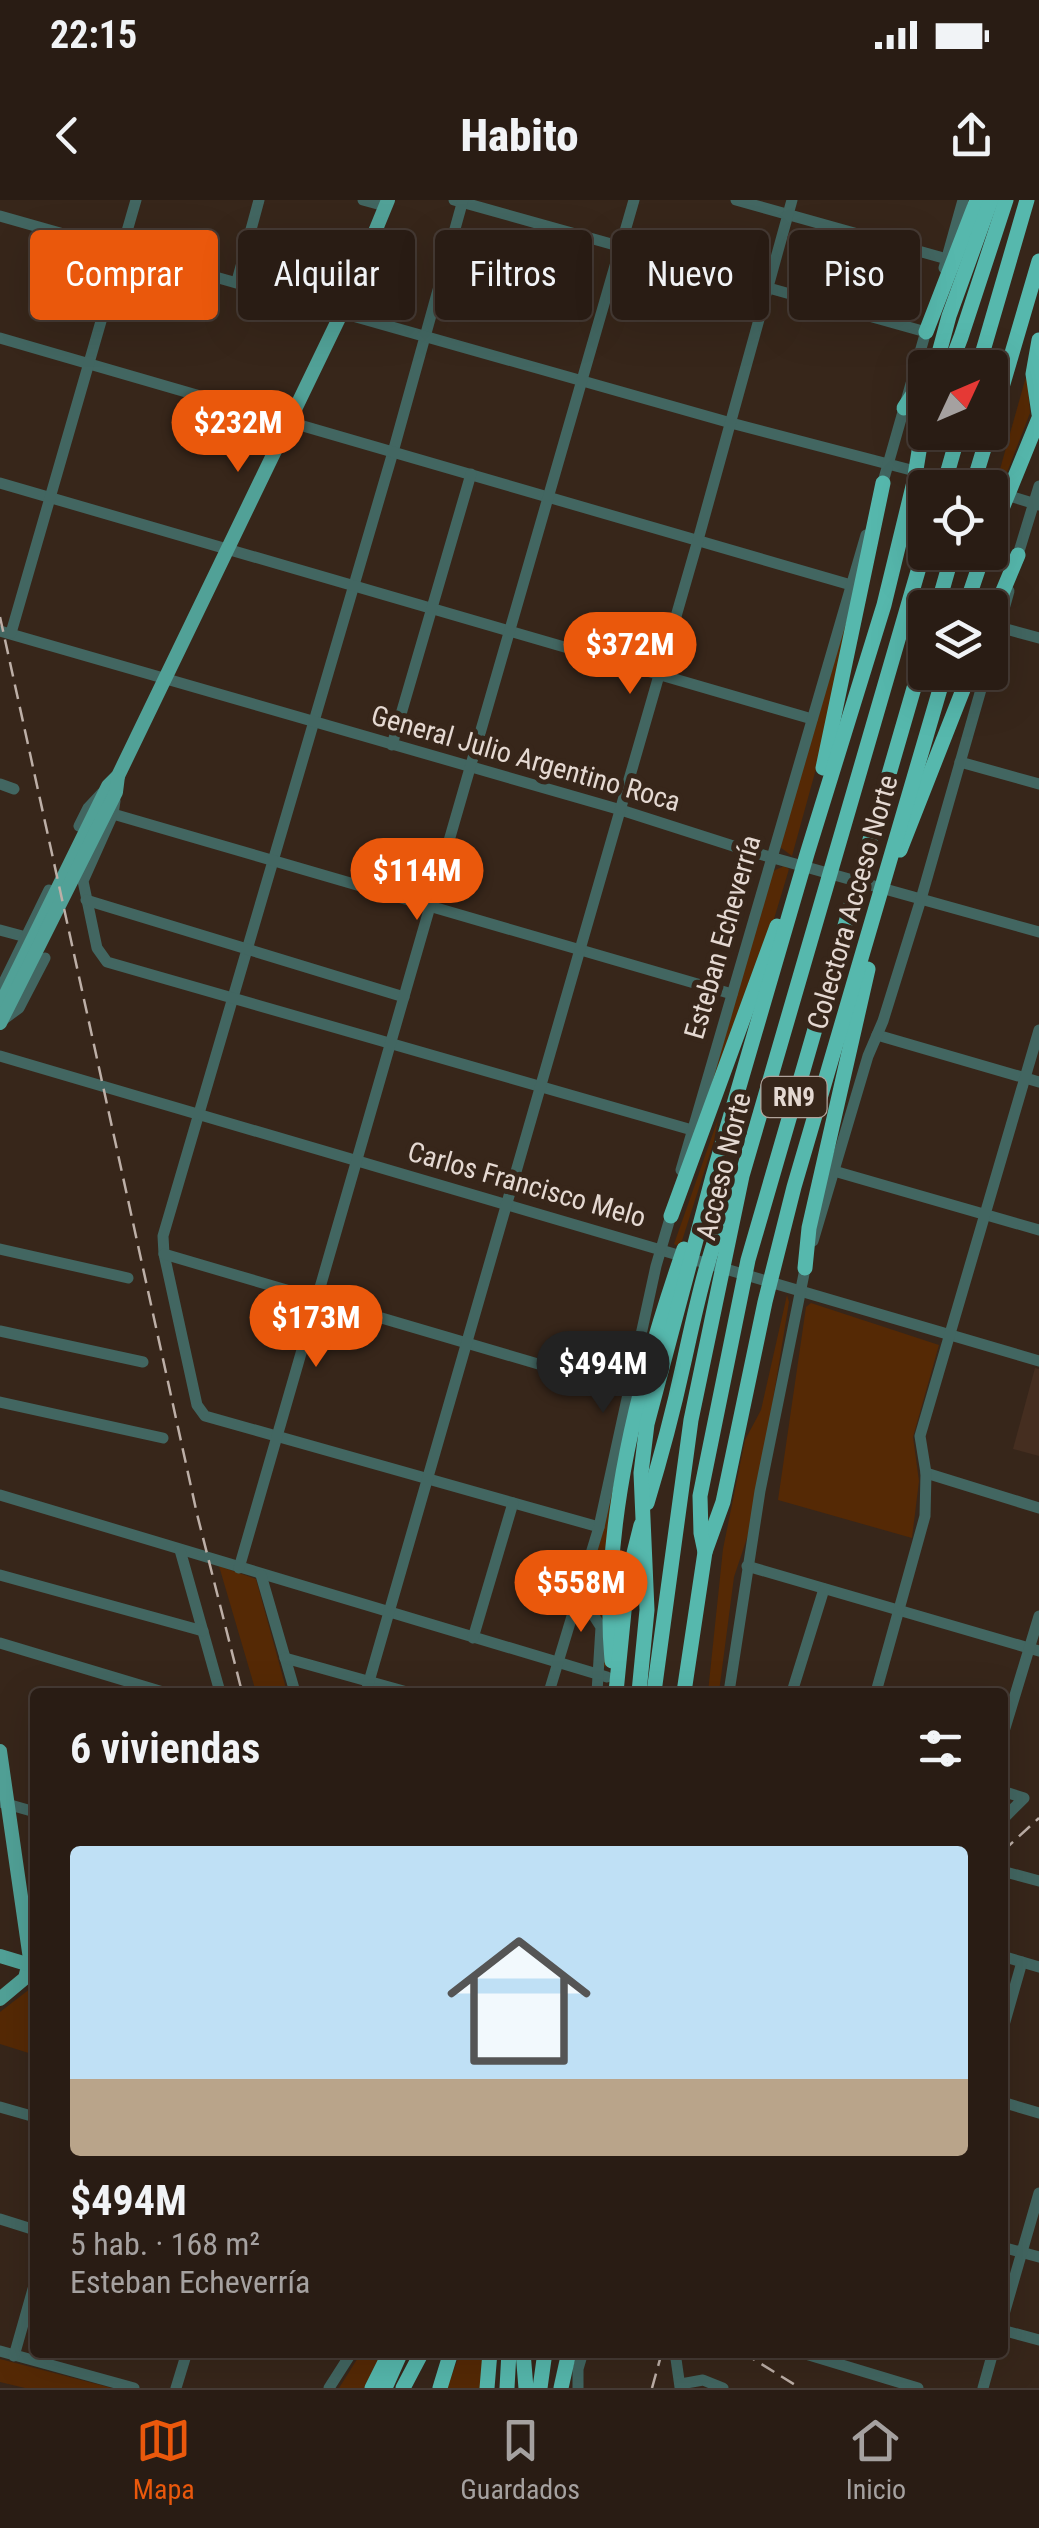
<!DOCTYPE html>
<html lang="es">
<head>
<meta charset="utf-8">
<style>
	:root { --surface:#291c14; --page:#352922; --text:#f1f3f6; --muted:#a5a1a0; --line:#453a34; --accent:#ea580c }
	body { margin:0; font-family:"Roboto Condensed",sans-serif; background:var(--page); color:var(--text); height:100vh; display:flex; flex-direction:column; font-size:38px; white-space:nowrap }
	* { box-sizing:border-box; margin:0 }
	p { font-size:32px; color:var(--muted) }
	.icon { flex:none; width:55px; height:55px; fill:none; stroke:currentColor; stroke-width:2; stroke-linecap:round; stroke-linejoin:round }
	.map { position:relative; flex:1; overflow:hidden }
	.details { position:absolute; left:30px; top:1488px; width:978px; height:670px; display:flex; flex-direction:column; background:var(--surface); border-radius:10px; box-shadow:0 10px 40px #0002,0 0 0 2px var(--line) }
	.details>* { flex:none }
	.hud { position:absolute; left:30px; top:30px; width:980px; height:90px; display:flex; gap:20px }
	.needle { width:65px; rotate:46deg }
	.tools { position:absolute; left:908px; top:150px; display:grid; gap:20px }
	.tools a { display:grid; place-items:center; width:100px; height:100px; border-radius:10px; background:var(--surface); box-shadow:0 10px 40px #0002,0 0 0 2px var(--line); font-size:50px }
	.price { position:absolute; translate:-50% -85px; padding:0 22px; border-radius:35px; background:var(--accent); color:#fff; font-size:32px; line-height:65px; filter:drop-shadow(0 2px 5px #0008) }
	.price::after { content:''; position:absolute; left:50%; top:60px; width:30px; height:22px; margin-left:-15px; background:inherit; clip-path:polygon(0 0,100% 0,50% 100%) }
	.price.current { background:#222; color:#fff }
	ul { padding:0; list-style:none }
	li { display:grid; align-content:center; gap:20px; height:530px; padding:0 40px }
	li+li { border-top:2px solid var(--line) }
	li span { display:grid; place-items:center; height:310px; border-radius:10px; color:#555 }
	li>.icon { margin-inline-start:auto }
	span .icon { width:180px; height:180px; fill:#fffc; stroke-width:1 }
	li b { font-size:42px }
	h2 { display:flex; justify-content:space-between; align-items:center; height:120px; padding:0 40px; font-size:42px }
	.pill { padding:0 35px; border-radius:10px; background:var(--surface); box-shadow:0 10px 40px #0002,0 0 0 2px var(--line); font-size:35px; line-height:90px }
	.pill.current { background:var(--accent); color:#fff }
	.status { display:flex; justify-content:space-between; align-items:center; height:70px; padding:0 50px; background:var(--surface); direction:ltr }
	.status svg { height:28px; fill:currentColor }
	header { display:flex; justify-content:space-between; align-items:center; height:130px; padding:0 40px; background:var(--surface); font-size:45px; font-weight:800 }
	.dock { display:flex; justify-content:space-around; align-items:center; height:140px; border-top:2px solid var(--line); background:var(--surface); font-size:28px; color:var(--muted) }
	.dock a { display:grid; justify-items:center; gap:5px }
	.dock .current { color:var(--accent) }
	.map>svg:first-child { display:block }
</style>
</head>
<body>
<div class="status"><b>22:15</b><svg viewBox="0 0 49 12"><path d="M0 12V9h3v3zM5 12V6h3v6zM10 12V3h3v9zM15 12V0h3v12zM26 1h20v11H26zM47 4h2v5h-2z"/></svg></div>
<header><svg class="icon" aria-label="back" viewBox="0 0 24 24"><path d="M15 5l-7 7 7 7"/></svg>Habito<svg class="icon" aria-label="share" viewBox="0 0 24 24"><path d="M12 15V3M7 8l5-5 5 5M5 13v7h14v-7"/></svg></header>
<div class="map">
<svg width="1039" height="2188" viewBox="0 0 1039 2188">
	<rect width="100%" height="100%" fill="#37261a"/>
	<!-- built -->
	<polygon fill="#452e20" points="1035,1168 1039,1169 1039,1256 1013,1249"/>
	<!-- green -->
	<g fill="#552905">
		<polygon points="1027,173 1030,213 1001,288 995,287"/>
		<polygon points="854,387 819,558 792,656 780,647"/>
		<polygon points="784,666 789,669 774,719 712,888 708,886 773,671"/>
		<polygon points="718,919 714,941 680,1047 674,1044"/>
		<polygon points="787,1095 789,1102 754,1317 734,1377 719,1492 708,1492 723,1349 745,1240 761,1210"/>
		<polygon points="811,1103 939,1145 913,1237 919,1281 912,1338 778,1300 806,1107"/>
		<polygon points="621,1257 604,1429 606,1467 601,1465 604,1435 584,1390"/>
		<polygon points="219,1366 256,1379 287,1492 256,1492"/>
		<polygon points="35,1785 35,1855 0,1844 0,1812"/>
		<polygon points="361,2153 383,2153 364,2188 339,2188"/>
		<polygon points="460,2153 485,2153 481,2188 447,2188"/>
		<polygon points="0,2159 112,2188 25,2188 0,2182"/>
	</g>
	<g fill="none" stroke-linecap="round" stroke-linejoin="round">
		<!-- minor -->
		<g stroke="#426661" stroke-width="11">
			<polyline points="363,0 385,6"/>
			<polyline points="454,0 926,132"/>
			<polyline points="463,0 393,252 163,1036 164,1054 197,1205 205,1216 599,1327"/>
			<polyline points="736,0 947,59"/>
			<polyline points="0,16 731,223 980,288"/>
			<polyline points="944,68 963,0"/>
			<polyline points="237,81 259,0"/>
			<polyline points="0,138 851,385"/>
			<polyline points="0,283 812,519"/>
			<polyline points="881,289 928,124"/>
			<polyline points="990,290 1039,305"/>
			<polyline points="1017,358 1039,286"/>
			<polyline points="999,427 1039,438"/>
			<polyline points="0,431 621,610 752,652 1039,732"/>
			<polyline points="11,433 136,0"/>
			<polyline points="990,459 1009,391"/>
			<polyline points="392,545 471,274"/>
			<polyline points="960,562 1039,584"/>
			<polyline points="0,584 14,589"/>
			<polyline points="115,601 113,614 83,681 97,748 107,762 692,930"/>
			<polyline points="113,614 732,794"/>
			<polyline points="79,626 88,608 102,593"/>
			<polyline points="86,700 404,797"/>
			<polyline points="0,730 26,737"/>
			<polyline points="0,790 49,690"/>
			<polyline points="4,819 19,808 45,758"/>
			<polyline points="877,835 1039,882"/>
			<polyline points="0,856 1039,1161"/>
			<polyline points="681,970 866,335"/>
			<polyline points="834,971 1039,1030"/>
			<polyline points="813,1041 868,856 883,821 921,699 986,472"/>
			<polyline points="0,1049 128,1078"/>
			<polyline points="164,1054 630,1191"/>
			<polyline points="0,1131 143,1162"/>
			<polyline points="0,1202 163,1238"/>
			<polyline points="926,1273 1039,1308"/>
			<polyline points="0,1295 607,1477"/>
			<polyline points="180,1350 220,1492"/>
			<polyline points="747,1366 1039,1451"/>
			<polyline points="239,1368 634,0"/>
			<polyline points="0,1375 203,1431"/>
			<polyline points="261,1375 295,1492"/>
			<polyline points="580,1394 601,1427 597,1492"/>
			<polyline points="473,1438 513,1303"/>
			<polyline points="0,1443 163,1492"/>
			<polyline points="285,1458 407,1492"/>
			<polyline points="366,1492 698,340 792,0"/>
			<polyline points="549,1492 599,1327 656,1066 673,1008"/>
			<polyline points="729,1492 760,1291 806,1064"/>
			<polyline points="792,1492 824,1389"/>
			<polyline points="876,1492 925,1316 926,1273 920,1236 1039,830"/>
			<polyline points="1002,1538 1039,1416"/>
			<polyline points="1002,1591 1024,1598 1002,1620"/>
			<polyline points="0,1602 35,1612"/>
			<polyline points="1002,1671 1039,1681"/>
			<polyline points="1002,1756 1039,1767"/>
			<polyline points="1002,1832 1022,1762"/>
			<polyline points="1002,1902 1039,1913"/>
			<polyline points="0,1907 35,1917"/>
			<polyline points="0,2019 35,2030"/>
			<polyline points="1002,2047 1039,2057"/>
			<polyline points="1002,2121 1039,1993"/>
			<polyline points="1002,2130 1039,2140"/>
			<polyline points="0,2151 134,2188"/>
			<polyline points="675,2152 680,2187"/>
			<polyline points="799,2152 918,2188"/>
			<polyline points="14,2156 35,2082"/>
			<polyline points="681,2184 703,2180 723,2188"/>
			<polyline points="176,2188 187,2152"/>
			<polyline points="329,2188 352,2152"/>
			<polyline points="578,2188 578,2169 583,2152"/>
			<polyline points="983,2188 993,2152"/>
		</g>
		<!-- major -->
		<g stroke="#51a197" stroke-width="14">
			<polyline points="0,806 108,586 118,576 342,112 388,0"/>
			<polyline points="0,823 116,592 118,576"/>
			<polyline points="0,1551 30,1759 25,1778 0,1799"/>
			<polyline points="0,1756 30,1765"/>
		</g>
		<!-- highway -->
		<g stroke="#56b8ad" stroke-width="15">
			<polyline points="926,132 977,0"/>
			<polyline points="1039,140 1033,174 1039,214"/>
			<polyline points="935,168 949,116 991,0"/>
			<polyline points="944,168 953,158 961,137 1006,0"/>
			<polyline points="978,168 1027,0"/>
			<polyline points="904,208 916,190 925,183"/>
			<polyline points="990,228 1039,61"/>
			<polyline points="943,288 959,232"/>
			<polyline points="972,288 989,232"/>
			<polyline points="990,338 1039,218"/>
			<polyline points="937,408 953,352"/>
			<polyline points="965,408 984,352"/>
			<polyline points="990,422 1018,355"/>
			<polyline points="823,568 883,283"/>
			<polyline points="900,650 970,472"/>
			<polyline points="671,1016 777,726"/>
			<polyline points="805,1068 809,1028 868,769"/>
			<path d="M647 1303C661 1257 673 1212 683 1166 696 1108 708 1047 734 993"/>
			<polyline points="705,1352 723,1302 765,1102 794,987 945,472"/>
			<path d="M612 1461C600 1326 640 1176 684 1049"/>
			<polyline points="616,1492 627,1381 641,1325"/>
			<polyline points="639,1492 647,1410 641,1273 647,1224 713,976 807,654 884,405 914,282 925,214"/>
			<polyline points="654,1492 691,1220 742,976 925,347"/>
			<polyline points="684,1492 705,1352 701,1333 700,1296 748,1060 925,450"/>
			<polyline points="523,2152 526,2188"/>
			<polyline points="372,2188 390,2152"/>
			<polyline points="385,2188 401,2152"/>
			<polyline points="403,2188 422,2152"/>
			<polyline points="440,2188 451,2152"/>
			<polyline points="487,2188 490,2152"/>
			<polyline points="507,2188 509,2152"/>
			<polyline points="540,2188 545,2152"/>
			<polyline points="561,2188 569,2152"/>
		</g>
		<!-- rail -->
		<g stroke="#bdafa7" stroke-width="2.5" stroke-dasharray="15 8" stroke-linecap="butt">
			<polyline points="0,417 197,1314 242,1492"/>
			<polyline points="1002,1652 1039,1618"/>
			<polyline points="742,2152 800,2188"/>
			<polyline points="652,2188 662,2152"/>
		</g>
	</g>
	<g text-anchor="middle" stroke-width="10" stroke-linejoin="round" paint-order="stroke">
		<!-- shield labels -->
		<rect fill="#37261a" stroke="#b1a39b" stroke-width="2.5" x="761.5" y="877" width="65" height="40" rx="8"/>
		<g font-size="25" font-weight="bold" fill="#e5d9d2">
			<text x="794" y="906">RN9</text>
		</g>
		<!-- street labels -->
		<g font-size="28" fill="#e5d9d2" stroke="#37261a">
			<text transform="translate(526 558) rotate(16)" y="10">General Julio Argentino Roca</text>
			<text transform="translate(852 702) rotate(-74)" y="10">Colectora Acceso Norte</text>
			<text transform="translate(722 737) rotate(-74)" y="10">Esteban Echeverría</text>
			<text transform="translate(723 966) rotate(-76)" y="10">Acceso Norte</text>
			<text transform="translate(527 984) rotate(16)" y="10">Carlos Francisco Melo</text>
		</g>
	</g>
</svg>
<div class="tools">
<a><svg class="needle" viewBox="-14 -14 28 28"><path d="M0-13l5 13h-10z" fill="#e53935"/><path d="M0 13l5-13h-10z" fill="#a5a1a0"/></svg></a>
<a><svg class="icon" aria-label="locate" viewBox="0 0 24 24"><circle cx="12" cy="12" r="6"/><path d="M12 2v4M12 18v4M2 12h4M18 12h4"/></svg></a>
<a><svg class="icon" aria-label="layers" viewBox="0 0 24 24"><path d="M12 4l9 5-9 5-9-5zM3 14l9 5 9-5"/></svg></a>
</div>
<b class="price" style="left:238px;top:275px">$232M</b>
<b class="price" style="left:630px;top:497px">$372M</b>
<b class="price" style="left:417px;top:723px">$114M</b>
<b class="price" style="left:316px;top:1170px">$173M</b>
<b class="price current" style="left:603px;top:1216px">$494M</b>
<b class="price" style="left:581px;top:1435px">$558M</b>
<div class="hud">
<a class="pill current">Comprar</a>
<a class="pill">Alquilar</a>
<a class="pill">Filtros</a>
<a class="pill">Nuevo</a>
<a class="pill">Piso</a>
</div>
<section class="details">
<h2>6 viviendas<svg class="icon" aria-label="filters" viewBox="0 0 24 24"><path d="M4 7h16M4 17h16"/><circle cx="9" cy="7" r="2"/><circle cx="15" cy="17" r="2"/></svg></h2>
<ul>
<li><span style="background:linear-gradient(#bfe0f5 75%,#b9a48a 0)"><svg class="icon" aria-label="home" viewBox="0 0 24 24"><path d="M3 11l9-7 9 7M6 9v11h12V9"/></svg></span><div><b>$494M</b><p>5 hab. · 168 m²</p><p>Esteban Echeverría</p></div></li>
</ul>
</section>
</div>
<nav class="dock">
<a class="current"><svg class="icon" aria-label="map" viewBox="0 0 24 24"><path d="M3 6l6-2 6 2 6-2v14l-6 2-6-2-6 2zM9 4v14M15 6v14"/></svg>Mapa</a>
<a><svg class="icon" aria-label="saved" viewBox="0 0 24 24"><path d="M7 4h10v16l-5-4-5 4z"/></svg>Guardados</a>
<a><svg class="icon" aria-label="home" viewBox="0 0 24 24"><path d="M3 11l9-7 9 7M6 9v11h12V9"/></svg>Inicio</a>
</nav>
</body>
</html>
